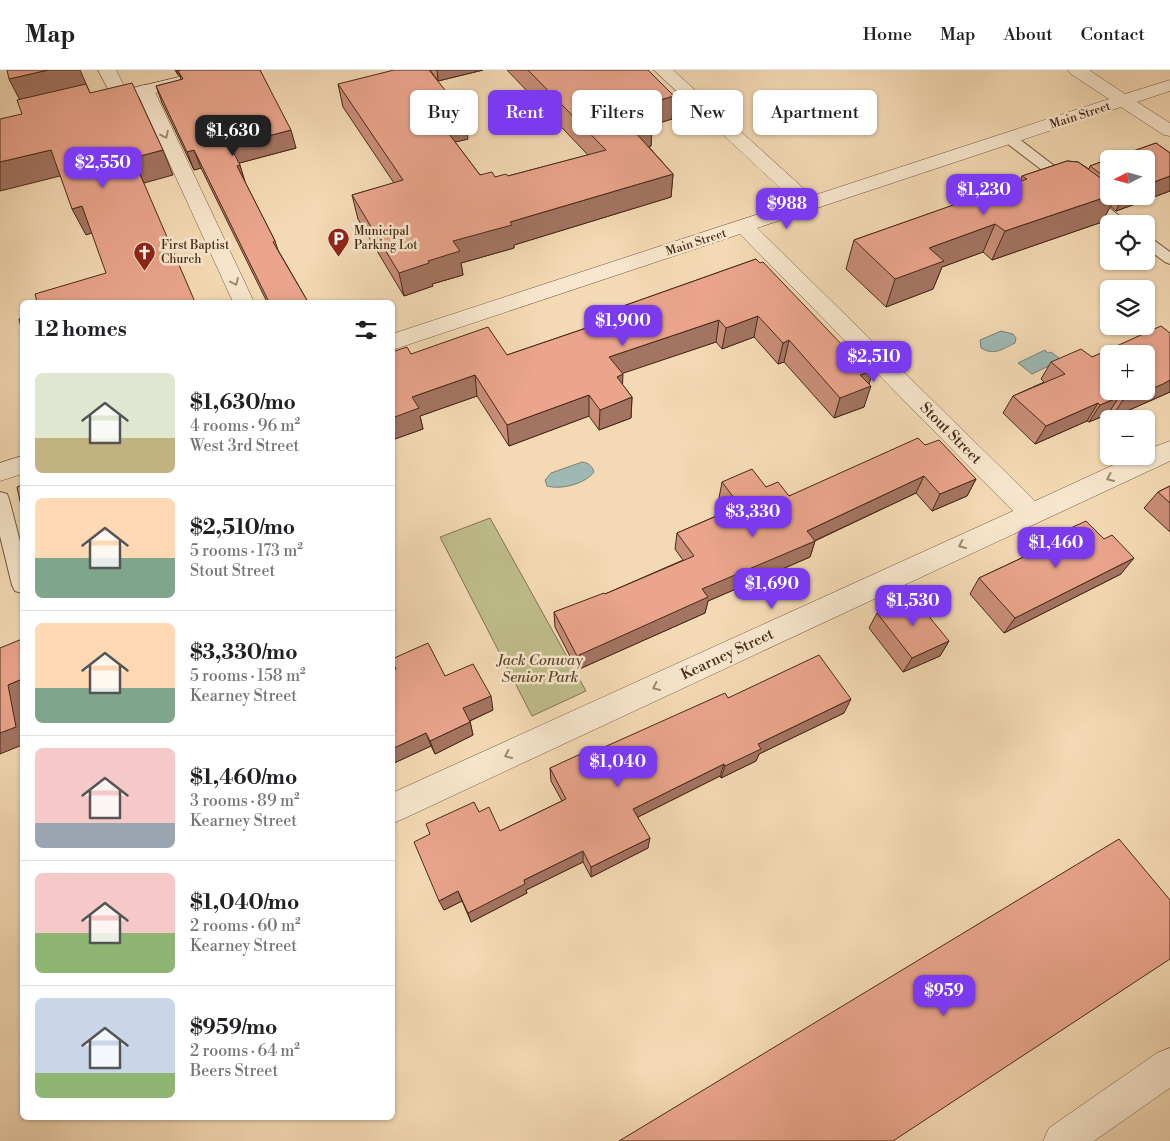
<!DOCTYPE html>
<html lang="en">
<head>
<meta charset="utf-8">
<style>
	:root { --surface:#fff; --page:#f6f6f6; --text:#202124; --muted:#757577; --line:#e0e0e0; --accent:#7c3aed }
	body { margin:0; font-family:"Libre Bodoni",serif; background:var(--page); color:var(--text); height:100vh; display:flex; flex-direction:column; font-size:19px; white-space:nowrap }
	* { box-sizing:border-box; margin:0 }
	p { font-size:16px; color:var(--muted) }
	.icon { flex:none; width:28px; height:28px; fill:none; stroke:currentColor; stroke-width:2; stroke-linecap:round; stroke-linejoin:round }
	.map { position:relative; flex:1; overflow:hidden }
	.panel { position:absolute; left:20px; top:230px; width:375px; height:820px; display:flex; flex-direction:column; background:var(--surface); border-radius:8px; box-shadow:0 1px 4px #0004 }
	.panel>* { flex:none }
	.hud { position:absolute; left:410px; top:20px; width:475px; height:45px; display:flex; gap:10px }
	.needle { width:32px; rotate:264deg }
	.buttons { position:absolute; left:1100px; top:80px; display:grid; gap:10px }
	.buttons a { display:grid; place-items:center; width:55px; height:55px; border-radius:8px; background:var(--surface); box-shadow:0 1px 4px #0004; font-size:25px }
	.price { position:absolute; translate:-50% -42px; padding:0 11px; border-radius:10px; background:var(--accent); color:#fff; font-size:16px; line-height:32px; filter:drop-shadow(0 1px 2px #0008) }
	.price::after { content:''; position:absolute; left:50%; top:30px; width:15px; height:11px; margin-left:-8px; background:inherit; clip-path:polygon(0 0,100% 0,50% 100%) }
	.price.active { background:#222; color:#fff }
	ul { padding:0; list-style:none }
	li { display:flex; align-items:center; gap:15px; height:125px; padding:0 15px }
	li+li { border-top:1px solid var(--line) }
	li span { display:grid; place-items:center; flex:none; width:140px; height:100px; border-radius:8px; color:#555 }
	li>.icon { margin-inline-start:auto }
	span .icon { width:60px; height:60px; fill:#fffc; stroke-width:1 }
	li b { font-size:21px }
	h2 { display:flex; justify-content:space-between; align-items:center; height:60px; padding:0 15px; font-size:21px }
	.pill { padding:0 18px; border-radius:8px; background:var(--surface); box-shadow:0 1px 4px #0004; font-size:18px; line-height:45px }
	.pill.active { background:var(--accent); color:#fff }
	header { display:flex; align-items:center; gap:30px; box-sizing:border-box; height:70px; padding:0 25px; background:var(--surface); border-bottom:1px solid var(--line) }
	header strong { font-size:24px }
	nav { display:flex; gap:28px; margin-inline-start:auto; font-size:18px }
	.map>svg:first-child { display:block }
</style>
</head>
<body>
<header>
<strong>Map</strong>
<nav><a>Home</a><a>Map</a><a>About</a><a>Contact</a></nav>
</header>
<div class="map">
<svg width="1170" height="1071" viewBox="0 0 1170 1071">
	<rect width="100%" height="100%" fill="#f4dab4"/>
	<filter id="stains"><feTurbulence type="fractalNoise" baseFrequency=".004" numOctaves="4"/><feColorMatrix values="0 0 0 0 .2 0 0 0 0 .09 0 0 0 0 .02 0 0 0 .5 -.17"/></filter>
	<radialGradient id="worn" r=".72"><stop offset=".6" stop-color="#630" stop-opacity="0"/><stop offset="1" stop-color="#630" stop-opacity=".3"/></radialGradient>
	<!-- green -->
	<polygon fill="#bfbe8b" stroke="#847452" points="490,448 586,621 532,646 440,467"/>
	<!-- water -->
	<g fill="#9eb9b4" stroke="#7c8076">
		<path d="M1001 261 1013 264 1016 268 1015 273C1003 279 994 286 981 278L980 270Z"/>
		<polygon points="1045,280 1048,283 1051,282 1059,288 1057,292 1032,304 1018,293"/>
		<path d="M582 392C589 393 592 396 594 402 585 414 561 420 547 416L545 410 551 403Z"/>
	</g>
	<g fill="none" stroke-linecap="round" stroke-linejoin="round">
		<defs>
			<g id="lane">
				<polygon points="1009,64 1014,65 1130,154 1113,154 1004,71 1002,68"/>
				<polygon points="1146,166 1151,168 1170,182 1170,194 1165,192 1146,178"/>
				<polygon points="0,422 7,424 9,429 22,479 22,523 15,521 12,515 0,466"/>
			</g>
			<g id="street">
				<polygon points="98,0 116,0 129,26 126,30 120,31 114,30"/>
				<polygon points="654,0 673,0 812,126 1109,29 1071,4 1068,0 1089,0 1125,24 1170,10 1170,21 1137,32 1170,53 1170,66 1164,65 1121,37 757,158 1035,431 1133,386 1146,386 1146,380 1170,371 1170,391 392,754 392,723 1013,441 740,164 392,280 392,264 795,132"/>
				<polygon points="145,15 151,16 154,20 254,232 233,232 136,20 139,16"/>
				<polygon points="22,386 22,404 0,411 0,393"/>
				<polygon points="1170,978 1170,1018 1094,1071 1043,1071 1049,1058 1157,983"/>
			</g>
			<polygon id="secondary" points="208,0 238,0 235,4 101,36 95,35 92,31 95,27"/>
		</defs>
		<!-- lane casing -->
		<use href="#lane" stroke="#73563f" stroke-width="2"/>
		<!-- street casing -->
		<use href="#street" stroke="#73563f" stroke-width="1"/>
		<!-- secondary casing -->
		<use href="#secondary" stroke="#482a18" stroke-width="1"/>
		<!-- lane -->
		<use href="#lane" fill="#f8e7ce" fill-rule="evenodd"/>
		<!-- street -->
		<use href="#street" fill="#f8e7ce" fill-rule="evenodd"/>
		<!-- secondary -->
		<use href="#secondary" fill="#f8e7ce" fill-rule="evenodd"/>
	</g>
	<!-- wall -->
	<g fill="#c98e78" stroke="#482a18">
		<polygon points="175,0 260,0 296,78 239,93 245,112 275,171 278,180 308,232 267,232 201,98 194,100 162,33 156,16 181,10 180,5 178,5"/>
		<polygon points="430,0 483,0 438,11"/>
		<polygon points="507,0 648,0 672,49 652,55 651,76 649,77 673,104 671,127 514,175 514,178 461,193 463,205 432,214 433,216 404,226 358,149 352,125 394,113 343,37 338,14 468,69 455,72 480,105 495,107 508,106 588,85"/>
		<polygon points="1156,73 1170,83 1170,121 1116,141 1110,136 1102,152 992,190 983,182 942,197 933,219 886,237 846,199 854,170 1020,112 1022,106 1067,91 1078,92 1089,99 1090,96 1109,89 1109,126 1146,126 1146,89 1111,89"/>
		<polygon points="756,189 869,313 864,337 834,348 784,292 778,294 754,267 722,279 716,272 622,303 622,314 632,327 631,348 599,360 589,346 509,376 477,326 420,346 423,359 392,370 392,282 411,284 507,285 598,254 598,245"/>
		<polygon points="1170,263 1170,322 1111,348 1108,344 1089,352 1087,351 1035,374 1003,343 1013,326 1044,312 1041,309 1051,292 1092,287"/>
		<polygon points="925,375 976,409 967,426 932,441 916,423 815,471 810,487 708,531 705,543 577,600 555,557 554,542 605,524 683,490 675,479 677,463 728,441 719,428 722,412 766,417 789,426"/>
		<polygon points="1170,416 1170,462 1144,438 1158,422"/>
		<polygon points="1051,467 1121,504 1004,563 970,524 979,508 1043,478"/>
		<polygon points="877,543 949,571 940,586 903,602 869,558"/>
		<polygon points="392,589 445,606 493,640 470,651 473,665 435,684 431,676 392,694 392,600 395,599 392,593"/>
		<polygon points="728,628 844,643 759,684 756,691 721,708 720,706 638,747 648,778 591,807 583,792 526,820 527,823 471,852 462,831 444,840 479,742 500,761 562,731 551,711 550,698 600,679"/>
	</g>
	<!-- shaded-wall -->
	<g fill="#a47462" stroke="#482a18">
		<polygon points="48,0 80,0 101,48 26,42 9,9"/>
		<polygon points="176,0 199,0 178,1 180,5 178,5"/>
		<polygon points="437,0 483,0 438,11"/>
		<polygon points="674,26 672,49 652,55 651,76 631,82 632,59 636,37"/>
		<polygon points="465,45 468,69 443,75 440,52"/>
		<polygon points="291,60 296,78 236,94 230,76"/>
		<polygon points="51,80 64,105 0,121 0,92"/>
		<polygon points="163,80 173,105 144,113 133,88"/>
		<polygon points="194,80 201,98 194,100 187,82"/>
		<polygon points="240,95 245,112 237,96"/>
		<polygon points="673,104 671,127 514,175 514,178 461,193 463,205 432,214 433,216 404,226 399,203 428,191 453,171 510,152"/>
		<polygon points="1170,106 1170,121 1116,141 1123,126 1146,126 1146,115"/>
		<polygon points="1109,126 1116,126 1102,152 992,190 1005,161"/>
		<polygon points="82,136 95,162 86,165 72,139"/>
		<polygon points="995,154 983,182 942,197 933,219 886,237 895,209 929,178"/>
		<polygon points="758,246 754,267 722,279 726,258"/>
		<polygon points="719,250 716,272 609,308 609,287"/>
		<polygon points="789,270 784,292 778,294 783,273"/>
		<polygon points="874,300 868,317 871,316 864,337 834,348 840,328 860,305"/>
		<polygon points="623,304 622,325 617,307"/>
		<polygon points="475,305 477,326 420,346 423,359 392,370 392,348 412,327"/>
		<polygon points="1170,310 1170,322 1111,348 1123,330 1146,321"/>
		<polygon points="589,325 589,346 509,376 507,355"/>
		<polygon points="632,327 631,348 599,360 600,340"/>
		<polygon points="1119,327 1108,344 1089,352 1100,335"/>
		<polygon points="1098,333 1087,351 1035,374 1046,356"/>
		<polygon points="924,406 916,423 803,476 815,471 810,487 708,531 705,543 577,600 577,586 702,519 807,461"/>
		<polygon points="976,409 967,426 932,441 940,424"/>
		<polygon points="1134,488 1121,504 1004,563 1015,548"/>
		<polygon points="949,571 940,586 903,602 912,588"/>
		<polygon points="22,609 22,675 0,684 0,663 8,615"/>
		<polygon points="491,626 493,640 467,652 463,638"/>
		<polygon points="851,629 844,643 759,684 756,691 721,708 725,696 758,674"/>
		<polygon points="470,652 473,665 435,684 430,671"/>
		<polygon points="426,663 431,676 392,694 392,679"/>
		<polygon points="724,694 720,706 632,750 633,739"/>
		<polygon points="650,768 648,778 591,807 591,797"/>
		<polygon points="583,781 583,792 526,820 527,823 471,852 468,843 524,810"/>
		<polygon points="458,821 462,831 444,840 439,831"/>
	</g>
	<!-- building -->
	<g fill="#eaa58c" stroke="#482a18">
		<polygon points="7,0 48,0 9,9"/>
		<polygon points="181,0 260,0 291,60 230,76 240,95 237,96 275,171 273,172 308,232 269,232 194,80 187,82 156,16 183,9 178,1"/>
		<polygon points="394,0 429,0 465,45 440,52 480,105 492,102 495,107 506,104 508,106 606,80 528,0 648,0 674,26 636,37 652,53 632,59 673,104 510,152 512,155 453,171 460,181 428,191 429,193 399,203 352,125 403,110 338,14"/>
		<polygon points="132,13 163,80 133,88 195,232 37,232 35,224 106,203 82,136 72,139 51,80 0,92 0,49 22,44 17,30 86,14 90,23"/>
		<polygon points="1156,73 1170,83 1170,106 1146,115 1146,89 1111,89"/>
		<polygon points="1109,89 1109,110 1090,96"/>
		<polygon points="1067,91 1078,92 1109,114 1109,126 1005,161 995,154 929,178 944,191 895,209 854,170 1027,109 1022,106"/>
		<polygon points="756,189 760,193 763,192 845,278 851,276 874,300 860,305 871,316 840,328 789,270 783,273 758,246 726,258 719,250 609,287 623,304 617,307 632,327 600,340 589,325 507,355 475,305 412,327 419,338 392,348 392,282 407,277 411,284 488,257 507,285 604,252 598,245"/>
		<polygon points="22,248 22,262 19,249"/>
		<polygon points="1161,256 1170,263 1170,310 1163,314 1146,321 1146,284 1109,284 1109,321 1145,321 1123,330 1119,327 1100,335 1098,333 1046,356 1013,326 1065,304 1051,292 1081,279 1092,287"/>
		<polygon points="918,368 925,375 939,370 976,409 940,424 924,406 807,461 815,471 702,519 708,527 577,586 554,542 604,523 605,524 694,486 677,463 740,436 722,412 752,399 766,417 778,412 789,426"/>
		<polygon points="22,415 22,440 17,417"/>
		<polygon points="1170,416 1170,433 1158,422"/>
		<polygon points="1086,451 1104,469 1112,465 1134,488 1015,548 979,508 1056,472 1051,467"/>
		<polygon points="913,527 949,571 912,588 877,543"/>
		<polygon points="22,569 22,609 8,615 16,657 0,663 0,578"/>
		<polygon points="428,573 445,606 473,594 491,626 463,638 470,652 430,671 426,663 392,679 392,600 396,599 392,592 392,589"/>
		<polygon points="819,585 851,629 758,674 761,679 725,696 724,694 633,739 650,768 591,797 583,781 524,810 525,814 468,843 458,821 439,831 414,772 430,764 426,754 474,732 479,742 489,737 500,761 566,729 550,698 598,676 600,679 725,623 728,628"/>
		<polygon points="1119,769 1170,830 1170,889 893,1071 619,1071"/>
	</g>
	<!-- one-way arrows -->
	<defs><path id="oneway-chevron" d="M-2-3.5L2.5 0L-2 3.5" fill="none" stroke-width="1.6" stroke-linecap="round" stroke-linejoin="round" transform="scale(1.25)"/></defs>
	<g stroke="#a08873">
		<use href="#oneway-chevron" transform="translate(165 65) rotate(65)"/>
		<use href="#oneway-chevron" transform="translate(235 212) rotate(65)"/>
		<use href="#oneway-chevron" transform="translate(1110 408) rotate(156)"/>
		<use href="#oneway-chevron" transform="translate(962 475) rotate(155)"/>
		<use href="#oneway-chevron" transform="translate(656 617) rotate(155)"/>
		<use href="#oneway-chevron" transform="translate(508 685) rotate(155)"/>
	</g>
	<!-- icons -->
	<defs>
		<symbol id="parking-pin" viewBox="-11 -11 22 30"><path d="M0 17L-7.5 6A9.5 9.5 0 1 1 7.5 6Z" fill="#8f2418" stroke="#f8e7ce"/><path d="M-3.5-5.5H1a3.5 3.5 0 0 1 0 7H-1V5.5H-3.5ZM-1-3.4V-.6H.8a1.4 1.4 0 0 0 0-2.8Z" fill="#fff"/></symbol>
		<symbol id="church-pin" viewBox="-11 -11 22 30"><path d="M0 17L-7.5 6A9.5 9.5 0 1 1 7.5 6Z" fill="#8f2418" stroke="#f8e7ce"/><path d="M-1.2-6h2.4v3.5h3.3v2.4h-3.3V6h-2.4V-.1h-3.3v-2.4h3.3Z" fill="#fff"/></symbol>
	</defs>
	<g fill-rule="evenodd">
		<use href="#parking-pin" x="326" y="156" width="25" height="34"/>
		<use href="#church-pin" x="132" y="170" width="25" height="34"/>
	</g>
	<g text-anchor="middle" stroke-width="5" stroke-linejoin="round" paint-order="stroke">
		<!-- far-street labels -->
		<g font-size="12" fill="#482a18" stroke="#f8e7ce">
			<text transform="translate(1080 45) rotate(-18)" y="4">Main Street</text>
			<text transform="translate(696 172) rotate(-18)" y="4">Main Street</text>
		</g>
		<!-- far-poi labels -->
		<g font-size="12" fill="#482a18" stroke="#f8e7ce" text-anchor="start">
			<text x="354" y="165">Municipal<tspan x="354" dy="14">Parking Lot</tspan></text>
			<text x="161" y="179">First Baptist<tspan x="161" dy="14">Church</tspan></text>
		</g>
		<!-- street labels -->
		<g font-size="15" fill="#482a18" stroke="#f8e7ce">
			<text transform="translate(951 363) rotate(45)" y="5">Stout Street</text>
			<text transform="translate(727 584) rotate(-25)" y="5">Kearney Street</text>
		</g>
		<!-- park labels -->
		<g font-size="15" font-style="italic" fill="#60482f" stroke="#f8e7ce">
			<text x="540" y="595">Jack Conway<tspan x="540" dy="17">Senior Park</tspan></text>
		</g>
	</g>
	<rect width="100%" height="100%" filter="url(#stains)"/>
	<rect width="100%" height="100%" fill="url(#worn)"/>
</svg>
<div class="buttons">
<a><svg class="needle" viewBox="-14 -14 28 28"><path d="M0-13l5 13h-10z" fill="#e53935"/><path d="M0 13l5-13h-10z" fill="#757577"/></svg></a>
<a><svg class="icon" aria-label="locate" viewBox="0 0 24 24"><circle cx="12" cy="12" r="6"/><path d="M12 2v4M12 18v4M2 12h4M18 12h4"/></svg></a>
<a><svg class="icon" aria-label="layers" viewBox="0 0 24 24"><path d="M12 4l9 5-9 5-9-5zM3 14l9 5 9-5"/></svg></a>
<a>+</a>
<a>−</a>
</div>
<b class="price active" style="left:233px;top:87px">$1,630</b>
<b class="price" style="left:103px;top:119px">$2,550</b>
<b class="price" style="left:984px;top:146px">$1,230</b>
<b class="price" style="left:787px;top:160px">$988</b>
<b class="price" style="left:623px;top:277px">$1,900</b>
<b class="price" style="left:874px;top:313px">$2,510</b>
<b class="price" style="left:753px;top:468px">$3,330</b>
<b class="price" style="left:1056px;top:499px">$1,460</b>
<b class="price" style="left:772px;top:540px">$1,690</b>
<b class="price" style="left:913px;top:557px">$1,530</b>
<b class="price" style="left:618px;top:718px">$1,040</b>
<b class="price" style="left:944px;top:947px">$959</b>
<div class="hud">
<a class="pill">Buy</a>
<a class="pill active">Rent</a>
<a class="pill">Filters</a>
<a class="pill">New</a>
<a class="pill">Apartment</a>
</div>
<section class="panel">
<h2>12 homes<svg class="icon" aria-label="filters" viewBox="0 0 24 24"><path d="M4 7h16M4 17h16"/><circle cx="9" cy="7" r="2"/><circle cx="15" cy="17" r="2"/></svg></h2>
<ul>
<li><span style="background:linear-gradient(#dfe7d0 65%,#c2b280 0)"><svg class="icon" aria-label="home" viewBox="0 0 24 24"><path d="M3 11l9-7 9 7M6 9v11h12V9"/></svg></span><div><b>$1,630/mo</b><p>4 rooms · 96 m²</p><p>West 3rd Street</p></div></li>
<li><span style="background:linear-gradient(#ffd9b3 60%,#7fa58c 0)"><svg class="icon" aria-label="home" viewBox="0 0 24 24"><path d="M3 11l9-7 9 7M6 9v11h12V9"/></svg></span><div><b>$2,510/mo</b><p>5 rooms · 173 m²</p><p>Stout Street</p></div></li>
<li><span style="background:linear-gradient(#ffd9b3 65%,#7fa58c 0)"><svg class="icon" aria-label="home" viewBox="0 0 24 24"><path d="M3 11l9-7 9 7M6 9v11h12V9"/></svg></span><div><b>$3,330/mo</b><p>5 rooms · 158 m²</p><p>Kearney Street</p></div></li>
<li><span style="background:linear-gradient(#f6c9c9 75%,#9aa5b1 0)"><svg class="icon" aria-label="home" viewBox="0 0 24 24"><path d="M3 11l9-7 9 7M6 9v11h12V9"/></svg></span><div><b>$1,460/mo</b><p>3 rooms · 89 m²</p><p>Kearney Street</p></div></li>
<li><span style="background:linear-gradient(#f6c9c9 60%,#8fb573 0)"><svg class="icon" aria-label="home" viewBox="0 0 24 24"><path d="M3 11l9-7 9 7M6 9v11h12V9"/></svg></span><div><b>$1,040/mo</b><p>2 rooms · 60 m²</p><p>Kearney Street</p></div></li>
<li><span style="background:linear-gradient(#c9d6e8 75%,#8fb573 0)"><svg class="icon" aria-label="home" viewBox="0 0 24 24"><path d="M3 11l9-7 9 7M6 9v11h12V9"/></svg></span><div><b>$959/mo</b><p>2 rooms · 64 m²</p><p>Beers Street</p></div></li>
</ul>
</section>
</div>
</body>
</html>
